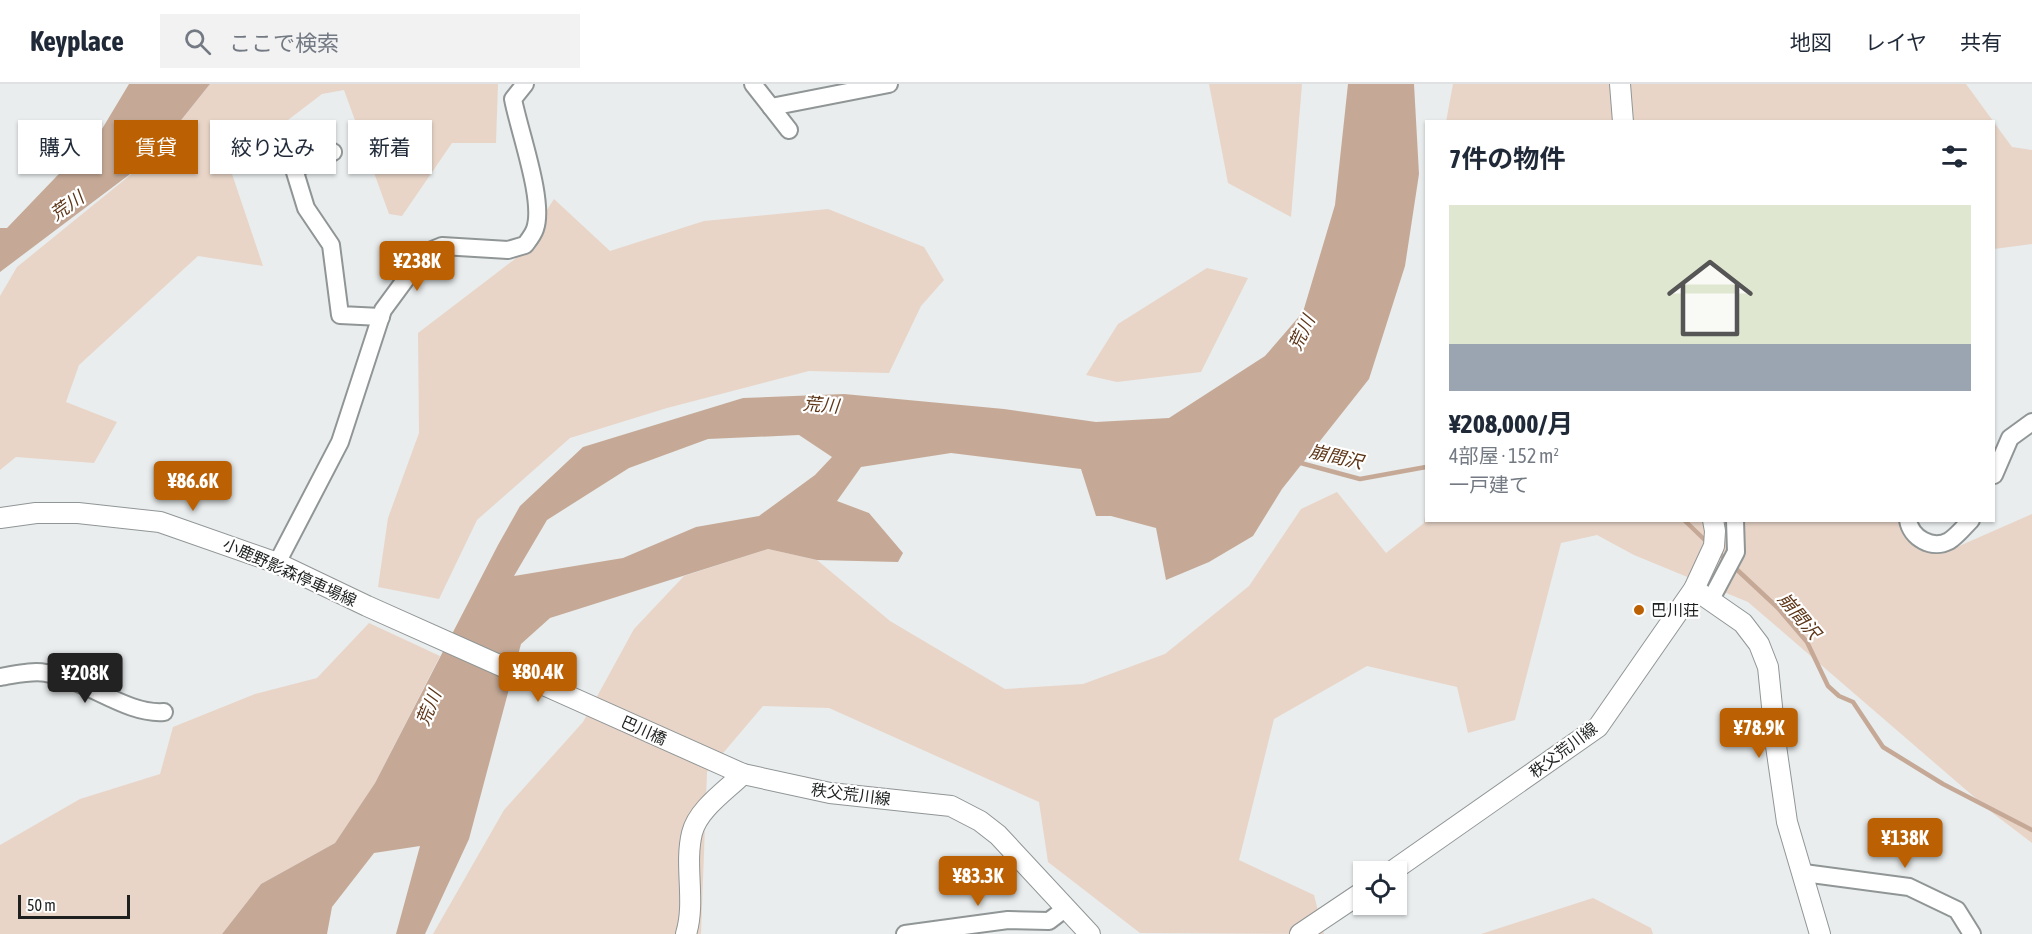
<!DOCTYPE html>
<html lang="ja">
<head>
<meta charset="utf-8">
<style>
	:root { --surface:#fff; --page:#f2f2f3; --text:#1f2937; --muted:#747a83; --line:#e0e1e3; --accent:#bb6103 }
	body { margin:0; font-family:"Asap Condensed","Noto Sans JP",sans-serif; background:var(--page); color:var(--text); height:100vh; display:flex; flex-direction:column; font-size:22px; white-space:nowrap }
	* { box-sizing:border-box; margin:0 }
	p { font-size:20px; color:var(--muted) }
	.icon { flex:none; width:33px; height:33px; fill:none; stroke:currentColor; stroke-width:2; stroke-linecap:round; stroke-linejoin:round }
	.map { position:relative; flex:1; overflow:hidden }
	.drawer { position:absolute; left:1425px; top:36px; width:570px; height:402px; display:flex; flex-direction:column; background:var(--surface); border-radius:0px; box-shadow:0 2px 4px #0004 }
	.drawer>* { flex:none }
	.top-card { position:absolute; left:18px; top:36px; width:570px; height:54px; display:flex; gap:12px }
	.controls { position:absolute; left:1353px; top:777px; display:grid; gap:12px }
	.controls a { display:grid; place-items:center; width:54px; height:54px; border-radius:0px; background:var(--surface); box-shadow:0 2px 4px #0004; font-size:30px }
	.scale { position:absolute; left:18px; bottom:15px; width:112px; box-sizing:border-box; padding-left:6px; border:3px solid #1e2020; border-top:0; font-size:16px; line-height:21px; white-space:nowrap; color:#1e2020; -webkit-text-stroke:4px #fff; paint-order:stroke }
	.price { position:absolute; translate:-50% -51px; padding:0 14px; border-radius:6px; background:var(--accent); color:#fff; font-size:20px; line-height:39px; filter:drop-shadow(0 2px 3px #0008) }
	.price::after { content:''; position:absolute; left:50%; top:36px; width:18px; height:14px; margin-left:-9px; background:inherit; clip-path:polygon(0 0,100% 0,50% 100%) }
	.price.current { background:#222; color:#fff }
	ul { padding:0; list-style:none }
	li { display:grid; align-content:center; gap:12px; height:318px; padding:0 24px }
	li span { display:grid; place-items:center; height:186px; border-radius:0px; color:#555 }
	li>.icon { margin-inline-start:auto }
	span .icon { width:108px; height:108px; fill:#fffc; stroke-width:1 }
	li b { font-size:26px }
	h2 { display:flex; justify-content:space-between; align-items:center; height:72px; padding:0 24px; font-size:26px }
	.pill { padding:0 21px; border-radius:0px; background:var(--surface); box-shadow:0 2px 4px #0004; font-size:21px; line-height:54px }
	.pill.current { background:var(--accent); color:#fff }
	header { display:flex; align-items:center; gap:36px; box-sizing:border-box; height:84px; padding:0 30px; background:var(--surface); border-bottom:2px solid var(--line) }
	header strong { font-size:28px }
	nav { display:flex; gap:33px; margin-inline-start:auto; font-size:21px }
	.search { width:420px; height:54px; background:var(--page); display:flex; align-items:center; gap:15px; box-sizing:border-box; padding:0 21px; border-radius:0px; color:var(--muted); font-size:22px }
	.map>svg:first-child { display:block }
</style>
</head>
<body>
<header>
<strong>Keyplace</strong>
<div class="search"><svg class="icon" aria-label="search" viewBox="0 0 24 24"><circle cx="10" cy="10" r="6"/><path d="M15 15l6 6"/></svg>ここで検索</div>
<nav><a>地図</a><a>レイヤ</a><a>共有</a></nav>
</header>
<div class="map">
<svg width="2032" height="850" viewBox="0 0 2032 850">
	<rect width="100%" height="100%" fill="#e9eded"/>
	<!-- green -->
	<g fill="#e8d5c8">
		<polygon points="210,0 498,0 496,59 452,59 402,132 389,130 344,6 322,10 229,81 263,182 198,172 79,281 66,318 117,338 94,379 16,373 0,386 0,212 17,183 150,75"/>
		<polygon points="1209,0 1302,0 1291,133 1228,99"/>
		<polygon points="1453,0 1966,0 2012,63 2032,66 2032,160 1994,165 1994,38 1446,38"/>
		<polygon points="554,115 610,167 704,137 828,125 924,163 944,196 921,222 889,289 809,287 667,324 570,354 477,436 439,515 378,503 388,434 419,349 418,249 515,175"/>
		<polygon points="1207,184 1248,194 1201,288 1117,298 1086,291 1118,240"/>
		<polygon points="1337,408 1386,469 1424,439 1426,425 1426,436 1908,437 1941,470 2032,430 2032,759 1994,730 1748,518 1634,471 1597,451 1561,459 1515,636 1468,649 1457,603 1367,582 1274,635 1239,776 1314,811 1324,850 1140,849 1048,778 1039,718 829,624 763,622 707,688 701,850 433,850 504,726 583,638 634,545 684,492 768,465 817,476 890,537 1005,605 1083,600 1165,570 1249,502 1301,425"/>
		<polygon points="369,539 440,572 375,699 335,759 261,800 222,850 0,850 0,761 80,715 160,690 173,643 255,610 317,594"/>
		<polygon points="1593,814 1651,844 1653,850 1481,850"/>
	</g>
	<!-- water -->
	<g fill="#c5a996" fill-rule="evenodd">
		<polygon points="129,0 210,0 150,75 0,188 0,144 7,144 102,45"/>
		<path d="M1348 0H1414L1419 90 1405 182 1369 295 1282 405 1253 452 1209 478 1166 496 1156 444 1111 432H1096L1081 385 951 369 861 383 837 417 869 429 903 469 898 478 817 476 768 465 550 534 521 560 469 755 425 850H396L420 762 374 769 332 823 327 850H222L261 800 335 759 375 699 498 461 520 422 583 363 743 314 844 310 1004 325 1096 338 1169 334 1265 272 1303 228 1335 121ZM799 351 832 373 815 391 759 432 696 443 623 474 514 492 547 436 629 384 708 355Z"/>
	</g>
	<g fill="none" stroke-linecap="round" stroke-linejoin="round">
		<!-- stream -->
		<g stroke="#c5a996" stroke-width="4.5">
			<polyline points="1297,378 1360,395 1426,383"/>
			<polyline points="1684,436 1708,459"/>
			<polyline points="1717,467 1778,524 1807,558 1828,602 1839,612 1853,618 1883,663 1943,700 2032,746"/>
		</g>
		<defs>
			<g id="minor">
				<polyline points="753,0 789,46"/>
				<polyline points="771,23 889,0"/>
				<polyline points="333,68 294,85 306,124 331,161 340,231 381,233"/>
				<polyline points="1994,391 2010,354 2032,338"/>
				<path d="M1908 436C1911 454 1932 466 1949 457 1957 452 1964 443 1971 436"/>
				<path d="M277 479 340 358 383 226 425 169 442 162 508 166 525 161C528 157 533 151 535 145 545 117 519 47 513 15L525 0"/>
				<polyline points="1710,517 1736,468 1735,436"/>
				<path d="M0 593C14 591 32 586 46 589 86 595 126 631 164 628"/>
				<polyline points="1804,789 1909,803 1957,826 1972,850"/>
				<polyline points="905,850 1008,836 1049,837 1066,824"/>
			</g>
			<g id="major">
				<polyline points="1620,0 1623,38"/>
				<polyline points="0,434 36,429 78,429 160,438 277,479 367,522 743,690 830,709 951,722 980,737 998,751 1090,850"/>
				<polyline points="1694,505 1743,539 1759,560 1768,583 1776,662 1787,738 1820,850"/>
				<polyline points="1391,788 1598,643 1694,505 1714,462 1715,447 1713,436"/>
				<path d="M686 850C696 817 684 782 692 749 698 725 727 706 743 690"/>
				<polyline points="1300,850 1364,807"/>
			</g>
		</defs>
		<!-- minor casing -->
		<use href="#minor" stroke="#909595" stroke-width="20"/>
		<!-- major casing -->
		<use href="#major" stroke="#909595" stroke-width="22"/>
		<!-- minor -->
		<use href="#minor" stroke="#fff" stroke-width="16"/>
		<!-- major -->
		<use href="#major" stroke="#fff" stroke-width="20"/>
	</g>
	<!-- markers -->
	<circle fill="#bb6103" stroke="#fff" stroke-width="2" cx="1639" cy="526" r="6"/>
	<g text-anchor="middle" stroke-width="4.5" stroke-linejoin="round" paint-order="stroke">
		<!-- street labels -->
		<g font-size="16" fill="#1e2020" stroke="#fff">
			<text transform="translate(290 488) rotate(24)" y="6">小鹿野影森停車場線</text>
			<text transform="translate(644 646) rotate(24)" y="6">巴川橋</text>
			<text transform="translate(1563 666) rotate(-37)" y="6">秩父荒川線</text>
			<text transform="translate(851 710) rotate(7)" y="6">秩父荒川線</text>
		</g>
		<!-- poi labels -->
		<g font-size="16" fill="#1e2020" stroke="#fff" text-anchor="start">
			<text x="1651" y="532">巴川荘</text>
		</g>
		<!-- water labels -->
		<g font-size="18" font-style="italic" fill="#5e3618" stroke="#fff">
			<text transform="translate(67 122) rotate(-35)" y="6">荒川</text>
			<text transform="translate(1302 249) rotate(-65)" y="6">荒川</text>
			<text transform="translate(821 321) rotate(5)" y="6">荒川</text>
			<text transform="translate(1336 373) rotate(13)" y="6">崩間沢</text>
			<text transform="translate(1799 532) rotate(50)" y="6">崩間沢</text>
			<text transform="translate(429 624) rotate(-68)" y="6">荒川</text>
		</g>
	</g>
</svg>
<div class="controls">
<a><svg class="icon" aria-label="locate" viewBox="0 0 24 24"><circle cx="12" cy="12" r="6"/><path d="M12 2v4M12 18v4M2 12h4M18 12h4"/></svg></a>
</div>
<div class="scale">50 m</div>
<b class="price" style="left:417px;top:208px">¥238K</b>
<b class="price" style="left:193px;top:428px">¥86.6K</b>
<b class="price" style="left:538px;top:619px">¥80.4K</b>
<b class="price current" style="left:85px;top:620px">¥208K</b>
<b class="price" style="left:1759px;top:675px">¥78.9K</b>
<b class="price" style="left:1905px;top:785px">¥138K</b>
<b class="price" style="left:978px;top:823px">¥83.3K</b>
<div class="top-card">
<a class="pill">購入</a>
<a class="pill current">賃貸</a>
<a class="pill">絞り込み</a>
<a class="pill">新着</a>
</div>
<section class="drawer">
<h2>7件の物件<svg class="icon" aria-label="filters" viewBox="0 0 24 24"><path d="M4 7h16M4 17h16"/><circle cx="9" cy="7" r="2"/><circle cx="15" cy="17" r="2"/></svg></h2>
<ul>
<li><span style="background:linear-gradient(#dfe7d0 75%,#9aa5b1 0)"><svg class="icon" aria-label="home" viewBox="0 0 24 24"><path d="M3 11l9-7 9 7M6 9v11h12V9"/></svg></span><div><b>¥208,000/月</b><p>4部屋 · 152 m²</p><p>一戸建て</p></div></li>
</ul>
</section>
</div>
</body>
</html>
